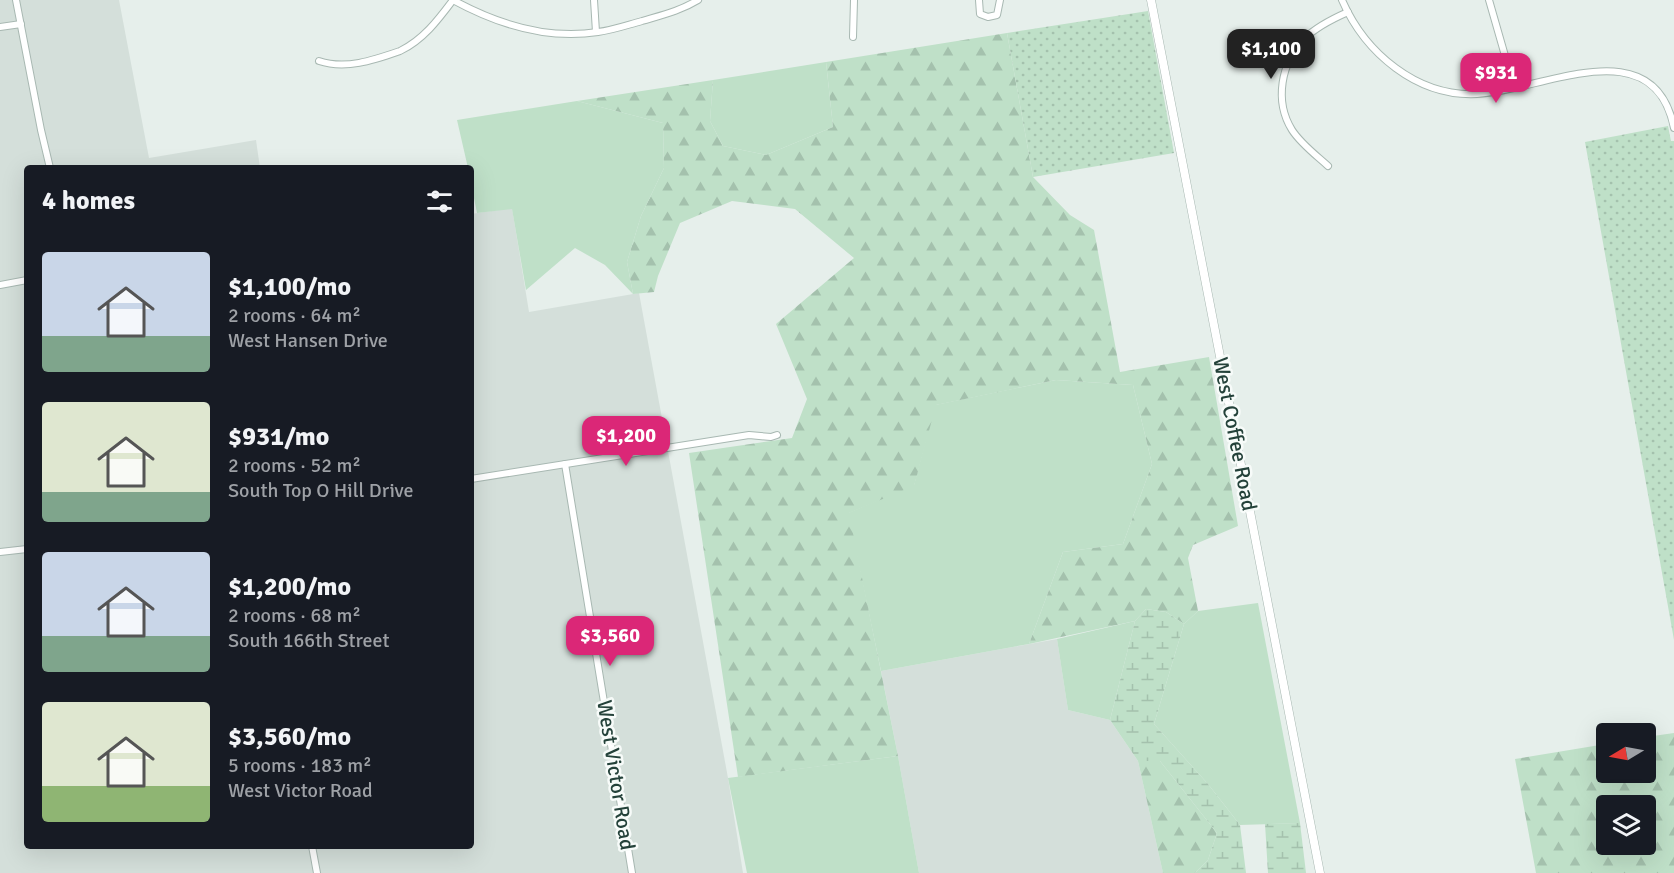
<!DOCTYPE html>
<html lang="en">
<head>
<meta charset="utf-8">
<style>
	:root { --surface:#171b24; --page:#20242c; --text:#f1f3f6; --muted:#9ea1a6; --accent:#db2777 }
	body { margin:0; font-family:Signika,sans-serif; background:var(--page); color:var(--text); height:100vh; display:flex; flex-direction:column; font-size:22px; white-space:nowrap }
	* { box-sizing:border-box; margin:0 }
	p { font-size:20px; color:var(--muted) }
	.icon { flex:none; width:33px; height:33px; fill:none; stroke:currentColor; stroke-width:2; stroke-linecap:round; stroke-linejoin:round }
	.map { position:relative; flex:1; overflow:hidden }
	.panel { position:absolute; left:24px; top:165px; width:450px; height:684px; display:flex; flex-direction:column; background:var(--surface); border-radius:6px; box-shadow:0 6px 24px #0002 }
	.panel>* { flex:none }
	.needle { width:39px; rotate:260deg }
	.controls { position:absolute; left:1596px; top:723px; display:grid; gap:12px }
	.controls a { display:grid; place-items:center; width:60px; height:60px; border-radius:6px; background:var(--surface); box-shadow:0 6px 24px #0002; font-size:30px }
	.price { position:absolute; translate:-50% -51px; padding:0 14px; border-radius:12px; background:var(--accent); color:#fff; font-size:20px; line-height:39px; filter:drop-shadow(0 2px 3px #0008) }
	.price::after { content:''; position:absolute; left:50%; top:36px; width:18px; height:14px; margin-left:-9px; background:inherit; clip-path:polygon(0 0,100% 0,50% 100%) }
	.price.on { background:#222; color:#fff }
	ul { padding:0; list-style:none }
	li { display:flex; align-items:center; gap:18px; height:150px; padding:0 18px }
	li span { display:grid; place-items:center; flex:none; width:168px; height:120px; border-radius:6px; color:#555 }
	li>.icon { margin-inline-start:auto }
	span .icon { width:72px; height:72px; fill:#fffc; stroke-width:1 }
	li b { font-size:26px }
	h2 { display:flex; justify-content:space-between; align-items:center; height:72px; padding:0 18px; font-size:26px }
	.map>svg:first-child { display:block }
</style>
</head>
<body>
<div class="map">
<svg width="1674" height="873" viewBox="0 0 1674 873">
	<defs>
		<pattern id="forest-firs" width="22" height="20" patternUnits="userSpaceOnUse" patternTransform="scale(1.5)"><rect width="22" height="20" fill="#bfe0c8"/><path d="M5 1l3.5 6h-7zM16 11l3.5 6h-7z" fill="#a4c1ad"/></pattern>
		<pattern id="wetland-marsh" width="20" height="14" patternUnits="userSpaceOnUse" patternTransform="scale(1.5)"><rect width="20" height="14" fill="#bfe0c8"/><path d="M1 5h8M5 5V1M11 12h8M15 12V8" fill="none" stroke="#a4c1ad"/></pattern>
		<pattern id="park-dots" width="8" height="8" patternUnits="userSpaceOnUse" patternTransform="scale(1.5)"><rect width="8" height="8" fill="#bfe0c8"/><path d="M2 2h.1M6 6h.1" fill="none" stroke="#a4c1ad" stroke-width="1.8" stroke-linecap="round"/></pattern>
	</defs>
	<rect width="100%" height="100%" fill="#e6efeb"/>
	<!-- built -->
	<g fill="#d4dfda">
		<polygon points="0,0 119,0 149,158 256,140 260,168 27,168 27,846 471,846 471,214 512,208 529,312 639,293 728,778 743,873 0,873"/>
		<polygon points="1057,639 1068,710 1110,720 1138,761 1163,873 919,873 898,756 881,671"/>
	</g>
	<!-- grass -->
	<g fill="#bfe0c8">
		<polygon points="826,62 833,127 766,155 723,146 710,121 713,80"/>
		<polygon points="577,101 663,123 664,168 641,216 627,262 633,294 605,265 575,248 526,290 512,209 477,213 471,183 471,168 468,168 457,120"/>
		<polygon points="1056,380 1133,385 1152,464 1123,544 1063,552 1029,644 881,671 848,513 914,485 935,405"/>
		<polygon points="1258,603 1300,823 1240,825 1208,784 1154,724 1184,624 1198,611"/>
		<polygon points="1135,621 1110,720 1068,710 1057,639"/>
		<polygon points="898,756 919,873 747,873 728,778"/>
	</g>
	<!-- forest -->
	<g fill="url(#forest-firs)" fill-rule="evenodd">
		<polygon points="1007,33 1033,177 1070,215 1094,230 1120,372 1209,357 1238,526 1193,545 1188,558 1198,611 1184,624 1166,612 1146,609 1135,621 1029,644 1063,552 1123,544 1152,464 1133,385 1056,380 936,405 914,486 849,513 898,756 738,777 689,453 792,438 807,399 776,324 854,258 795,209 732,201 680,223 658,276 654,292 633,294 627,262 641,216 664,168 663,123 577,101 713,80 710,121 723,146 766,155 833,127 826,62"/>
		<path d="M1674 733V873H1536L1515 759 1606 744V772H1646V737ZM1606 806H1646V844H1606Z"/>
		<polygon points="1138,761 1160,761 1217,833 1208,860 1195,873 1163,873"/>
	</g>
	<!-- wetland -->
	<g fill="url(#wetland-marsh)">
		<polygon points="1146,609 1166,612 1184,624 1154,724 1208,784 1240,825 1246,873 1195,873 1208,860 1217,833 1160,761 1138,761 1110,720 1135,621"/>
		<polygon points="1300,823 1306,873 1268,873 1265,824"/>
	</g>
	<!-- park -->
	<g fill="url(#park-dots)">
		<polygon points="1148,11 1174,153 1033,177 1007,33"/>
		<polygon points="1668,126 1671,141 1674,141 1674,640 1585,142"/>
	</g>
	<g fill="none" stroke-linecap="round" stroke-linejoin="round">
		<defs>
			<g id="minor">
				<polyline points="16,0 41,130 50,168"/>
				<path d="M453 0C497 24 547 40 598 32 613 30 627 25 642 21 662 15 680 11 698 0"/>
				<polyline points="594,0 596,32"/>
				<polyline points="979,0 980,14 988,17 997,15 1000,0"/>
				<path d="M1342 0C1365 53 1417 97 1477 94 1541 91 1654 27 1674 128"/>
				<polyline points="1489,0 1514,87"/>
				<polyline points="0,27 21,24"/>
				<polyline points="853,37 854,0"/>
				<path d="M319 61C346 70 374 60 400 51 423 40 438 20 453 0"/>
				<path d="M1328 166C1316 155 1301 144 1292 130 1274 101 1281 63 1304 39 1316 27 1332 19 1348 12"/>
				<polyline points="0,285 27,280"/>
				<polyline points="565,464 632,873"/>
				<polyline points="471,479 749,435 771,437 777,435"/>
				<polyline points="0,552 27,549"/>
				<polyline points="312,846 317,873"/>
			</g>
			<polyline id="tertiary" points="1151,0 1320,873"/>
		</defs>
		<!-- minor casing -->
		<use href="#minor" stroke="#a8b8b2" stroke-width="8"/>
		<!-- tertiary casing -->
		<use href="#tertiary" stroke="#a8b8b2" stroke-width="9"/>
		<!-- minor -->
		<use href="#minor" stroke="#fff" stroke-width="6"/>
		<!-- tertiary -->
		<use href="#tertiary" stroke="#fff" stroke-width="8"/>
	</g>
	<g text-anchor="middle" stroke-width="5" stroke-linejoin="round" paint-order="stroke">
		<!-- street labels -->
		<g font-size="21" fill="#24423a" stroke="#f7fbf9">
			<text transform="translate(1235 434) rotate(79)" y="7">West Coffee Road</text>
			<text transform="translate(616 775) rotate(81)" y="7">West Victor Road</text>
		</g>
	</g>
</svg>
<div class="controls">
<a><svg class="needle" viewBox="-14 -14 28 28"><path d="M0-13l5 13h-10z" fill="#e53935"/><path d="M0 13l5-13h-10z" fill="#9ea1a6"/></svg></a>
<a><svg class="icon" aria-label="layers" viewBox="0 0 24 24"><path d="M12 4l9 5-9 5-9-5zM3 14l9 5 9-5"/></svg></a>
</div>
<b class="price on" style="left:1271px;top:80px">$1,100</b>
<b class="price" style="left:1496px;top:104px">$931</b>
<b class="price" style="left:626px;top:467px">$1,200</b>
<b class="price" style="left:610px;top:667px">$3,560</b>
<section class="panel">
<h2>4 homes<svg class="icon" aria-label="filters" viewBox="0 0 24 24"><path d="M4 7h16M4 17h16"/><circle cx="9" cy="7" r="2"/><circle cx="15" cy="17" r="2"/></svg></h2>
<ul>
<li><span style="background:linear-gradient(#c9d6e8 70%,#7fa58c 0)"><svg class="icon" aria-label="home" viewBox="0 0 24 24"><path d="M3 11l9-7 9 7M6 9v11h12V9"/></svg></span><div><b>$1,100/mo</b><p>2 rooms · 64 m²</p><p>West Hansen Drive</p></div></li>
<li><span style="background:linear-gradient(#dfe7d0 75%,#7fa58c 0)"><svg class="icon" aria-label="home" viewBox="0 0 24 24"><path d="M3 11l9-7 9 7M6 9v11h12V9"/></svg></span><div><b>$931/mo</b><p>2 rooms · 52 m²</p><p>South Top O Hill Drive</p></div></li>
<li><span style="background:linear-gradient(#c9d6e8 70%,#7fa58c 0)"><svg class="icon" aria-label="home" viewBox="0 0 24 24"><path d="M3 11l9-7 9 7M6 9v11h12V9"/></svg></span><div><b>$1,200/mo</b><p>2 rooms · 68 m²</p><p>South 166th Street</p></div></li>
<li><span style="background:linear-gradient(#dfe7d0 70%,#8fb573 0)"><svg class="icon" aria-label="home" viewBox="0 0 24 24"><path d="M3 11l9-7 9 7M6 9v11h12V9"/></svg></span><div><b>$3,560/mo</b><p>5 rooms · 183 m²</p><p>West Victor Road</p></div></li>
</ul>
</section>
</div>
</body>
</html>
